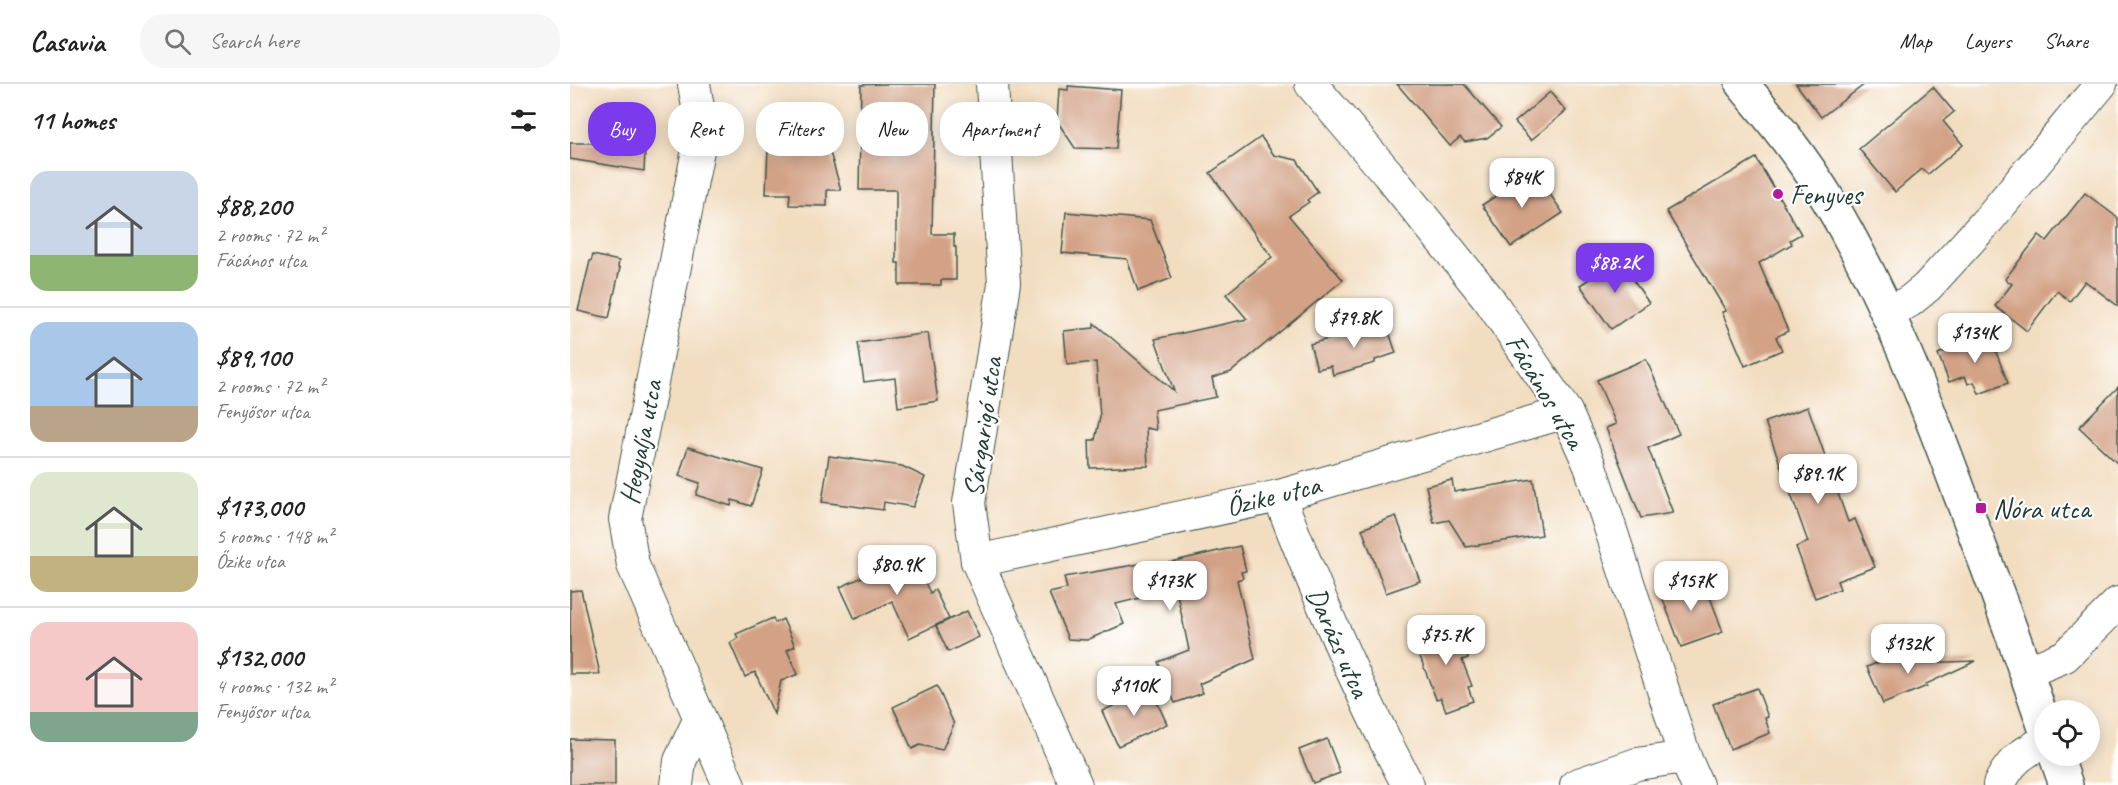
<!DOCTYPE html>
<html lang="en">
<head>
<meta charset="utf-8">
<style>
	:root { --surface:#fff; --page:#f6f6f6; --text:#222; --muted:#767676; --line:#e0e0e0; --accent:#7c3aed }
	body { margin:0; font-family:Caveat,sans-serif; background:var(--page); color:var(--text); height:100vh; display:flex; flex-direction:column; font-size:22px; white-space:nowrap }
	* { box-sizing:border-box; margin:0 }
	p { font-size:20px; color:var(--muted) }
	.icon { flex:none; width:33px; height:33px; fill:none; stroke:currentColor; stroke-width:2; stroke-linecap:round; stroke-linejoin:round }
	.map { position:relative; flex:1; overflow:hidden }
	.sheet { display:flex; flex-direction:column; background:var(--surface); width:570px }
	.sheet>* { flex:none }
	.hud { position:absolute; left:18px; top:18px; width:570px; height:54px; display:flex; gap:12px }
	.controls { position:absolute; left:1464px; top:616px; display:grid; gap:12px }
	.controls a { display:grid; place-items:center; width:66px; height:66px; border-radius:50%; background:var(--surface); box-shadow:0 3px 15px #0003; font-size:30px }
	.price { position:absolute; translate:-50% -51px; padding:0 14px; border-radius:12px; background:#fff; color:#222; font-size:20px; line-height:39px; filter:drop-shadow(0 2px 3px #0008) }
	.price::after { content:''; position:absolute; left:50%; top:36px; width:18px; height:14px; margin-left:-9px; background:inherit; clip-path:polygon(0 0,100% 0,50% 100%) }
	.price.on { background:var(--accent); color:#fff }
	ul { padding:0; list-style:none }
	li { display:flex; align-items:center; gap:18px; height:150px; padding:0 30px }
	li+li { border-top:2px solid var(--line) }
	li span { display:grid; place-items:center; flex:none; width:168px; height:120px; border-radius:18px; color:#555 }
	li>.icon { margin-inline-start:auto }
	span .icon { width:72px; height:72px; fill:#fffc; stroke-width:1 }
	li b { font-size:26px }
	h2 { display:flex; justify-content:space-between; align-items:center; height:72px; padding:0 30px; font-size:26px }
	.pill { padding:0 21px; border-radius:24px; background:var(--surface); box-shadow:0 3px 15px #0003; font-size:21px; line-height:54px }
	.pill.on { background:var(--accent); color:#fff }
	header { display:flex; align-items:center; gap:36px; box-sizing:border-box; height:84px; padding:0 30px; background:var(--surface); border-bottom:2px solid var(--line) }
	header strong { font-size:28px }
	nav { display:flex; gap:33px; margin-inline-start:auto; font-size:21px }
	.search { width:420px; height:54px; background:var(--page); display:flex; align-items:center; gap:15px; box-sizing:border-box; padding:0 21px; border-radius:24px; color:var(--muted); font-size:22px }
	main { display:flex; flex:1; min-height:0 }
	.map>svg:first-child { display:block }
</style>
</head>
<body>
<header>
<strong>Casavia</strong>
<div class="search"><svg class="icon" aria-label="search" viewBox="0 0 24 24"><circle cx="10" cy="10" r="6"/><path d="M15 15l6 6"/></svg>Search here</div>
<nav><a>Map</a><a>Layers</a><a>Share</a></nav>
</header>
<main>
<section class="sheet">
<h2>11 homes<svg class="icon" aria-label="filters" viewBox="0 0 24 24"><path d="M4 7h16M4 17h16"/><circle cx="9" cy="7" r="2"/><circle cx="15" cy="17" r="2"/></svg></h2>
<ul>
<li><span style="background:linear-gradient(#c9d6e8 70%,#8fb573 0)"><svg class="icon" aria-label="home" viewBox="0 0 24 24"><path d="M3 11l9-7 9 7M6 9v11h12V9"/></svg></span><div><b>$88,200</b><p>2 rooms · 72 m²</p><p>Fácános utca</p></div></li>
<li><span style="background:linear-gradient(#a9c7e8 70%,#b9a48a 0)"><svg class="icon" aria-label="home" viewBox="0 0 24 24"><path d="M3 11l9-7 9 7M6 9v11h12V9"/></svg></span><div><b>$89,100</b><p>2 rooms · 72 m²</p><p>Fenyősor utca</p></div></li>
<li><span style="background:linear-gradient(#dfe7d0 70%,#c2b280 0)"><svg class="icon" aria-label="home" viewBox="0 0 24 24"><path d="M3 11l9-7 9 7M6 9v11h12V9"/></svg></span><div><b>$173,000</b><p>5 rooms · 148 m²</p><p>Őzike utca</p></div></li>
<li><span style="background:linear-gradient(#f6c9c9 75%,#7fa58c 0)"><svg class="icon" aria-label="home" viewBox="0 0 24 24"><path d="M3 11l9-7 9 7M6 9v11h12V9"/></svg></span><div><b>$132,000</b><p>4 rooms · 132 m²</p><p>Fenyősor utca</p></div></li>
</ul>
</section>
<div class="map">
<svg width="1548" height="701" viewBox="0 0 1548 701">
	<rect width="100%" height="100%" fill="#fff"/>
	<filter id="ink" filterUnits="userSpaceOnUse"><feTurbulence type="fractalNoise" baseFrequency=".0167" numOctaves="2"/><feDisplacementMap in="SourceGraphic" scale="12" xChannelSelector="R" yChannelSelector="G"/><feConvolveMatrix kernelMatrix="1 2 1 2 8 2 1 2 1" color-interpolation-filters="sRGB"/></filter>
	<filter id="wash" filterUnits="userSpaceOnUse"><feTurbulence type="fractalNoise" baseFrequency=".008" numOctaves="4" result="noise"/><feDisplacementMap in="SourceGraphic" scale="24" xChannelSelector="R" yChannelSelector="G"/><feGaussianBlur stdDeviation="1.35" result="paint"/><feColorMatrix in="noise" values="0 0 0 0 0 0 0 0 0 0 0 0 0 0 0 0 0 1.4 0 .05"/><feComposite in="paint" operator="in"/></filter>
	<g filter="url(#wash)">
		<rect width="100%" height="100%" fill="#f2ddc0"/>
		<g id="blocks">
			<!-- building -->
			<g fill="#d3a286">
				<polygon points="310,0 365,0 362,150 384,150 384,163 386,163 386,196 371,196 371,201 329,201 329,179 326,179 326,106 289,106 291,1"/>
				<polygon points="827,0 894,0 931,43 917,54 895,58 890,53 880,62"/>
				<polygon points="1226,0 1295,0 1251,33"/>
				<polygon points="498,2 551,6 546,65 505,64 487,37 489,5 498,6"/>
				<polygon points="1363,3 1384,28 1373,37 1393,61 1358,90 1352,85 1325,108 1289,65"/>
				<polygon points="980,8 996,27 961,56 945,38"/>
				<polygon points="45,24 77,32 74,87 0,75 0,59 28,59 30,41 37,43 40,30 44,30"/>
				<polygon points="691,53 704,71 727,76 748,108 737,116 739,118 719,132 773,196 661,288 642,294 646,313 584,326 586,346 576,344 578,382 520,384 519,356 525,356 530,333 526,278 497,281 494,247 524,244 524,239 604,307 585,255 677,235 656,210 702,173 640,89"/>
				<polygon points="198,64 259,65 271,106 257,106 257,122 219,121 220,110 196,110"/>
				<polygon points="1186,74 1231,150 1220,156 1222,160 1189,179 1218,247 1206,253 1212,266 1175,282 1152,228 1156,227 1096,127"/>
				<polygon points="964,87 993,129 941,163 912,121"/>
				<polygon points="1515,109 1548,134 1548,222 1515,197 1500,217 1487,207 1457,247 1425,222 1442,200 1435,195 1469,151 1477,157"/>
				<polygon points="496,128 580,136 602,194 568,207 557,175 492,169"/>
				<polygon points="23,171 49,177 48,183 50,184 39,234 8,227 20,177 21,177"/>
				<polygon points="1049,176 1079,219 1041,245 1010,201"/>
				<polygon points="816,239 826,269 805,276 805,279 763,291 761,282 747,285 740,260"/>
				<polygon points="358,249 368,317 328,323 325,294 294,298 288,259"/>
				<polygon points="1419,250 1438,299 1409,310 1404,298 1398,300 1395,292 1379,298 1368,270"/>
				<polygon points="1076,275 1109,350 1078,364 1103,429 1071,434 1036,344 1046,340 1027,296"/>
				<polygon points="1548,303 1548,380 1509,343"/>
				<polygon points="1238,323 1278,438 1285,435 1305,483 1267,497 1270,505 1245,514 1226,463 1238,458 1195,338"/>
				<polygon points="118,363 193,386 181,422 162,416 161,422 126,411 130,399 109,392"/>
				<polygon points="259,372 332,382 355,393 343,423 314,418 313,426 252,418"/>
				<polygon points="963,395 972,451 896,463 879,436 864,439 856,402 882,396 884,408"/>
				<polygon points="826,432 850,497 816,509 792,445"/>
				<polygon points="670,462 676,487 671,488 673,494 667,496 685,575 629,600 633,609 605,619 588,578 619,566 606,505 546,520 554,540 517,556 498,555 479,509 497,505 494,493 570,480 570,485"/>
				<polygon points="342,471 360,509 365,506 379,535 339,554 322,517 285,535 270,503"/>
				<polygon points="1123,493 1129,508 1137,505 1153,548 1111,563 1089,505"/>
				<polygon points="11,506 30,590 0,590 0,507"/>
				<polygon points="397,527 409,553 378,568 366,542"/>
				<polygon points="203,534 205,539 213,535 225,562 217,566 228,590 211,597 204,630 185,588 175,593 160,559 168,554 166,550"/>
				<polygon points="885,539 898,574 892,576 902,602 898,603 903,617 876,627 871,614 866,615 843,554"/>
				<polygon points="1341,565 1347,579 1406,577 1356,600 1357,602 1313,620 1297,583"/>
				<polygon points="367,602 384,640 372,666 350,661 342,665 323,623"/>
				<polygon points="1187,604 1198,633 1195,634 1200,649 1160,665 1143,620"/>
				<polygon points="581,605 597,640 548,662 532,627"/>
				<polygon points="0,655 45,656 45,701 0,701"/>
				<polygon points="757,655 770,689 743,699 729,666"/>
			</g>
		</g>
	</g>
	<g filter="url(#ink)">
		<use href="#blocks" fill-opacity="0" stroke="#3f5549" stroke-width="1.5"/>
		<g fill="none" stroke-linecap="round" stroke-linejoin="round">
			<defs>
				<g id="minor">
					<polyline points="124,0 132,46 55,435 63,481 159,701"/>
					<polyline points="422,0 434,200 399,419 407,477 506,701"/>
					<polyline points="741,0 818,90 918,214 996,328 1020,382 1115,673 1127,701"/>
					<polyline points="1317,230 1340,217 1357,203 1418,136 1531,0"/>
					<path d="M709 412C747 510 788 607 838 701"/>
					<polyline points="407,477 709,412 996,328"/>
					<polyline points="1457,588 1495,572 1548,519"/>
					<polyline points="107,701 110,677 130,634"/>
					<polyline points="1006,701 1067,680 1115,673"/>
					<path d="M1429 701C1440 677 1452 669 1474 658"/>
				</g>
				<g id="tertiary">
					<path d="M1172 0C1203 37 1234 75 1259 117 1315 210 1354 313 1392 415 1420 490 1449 565 1474 641"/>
					<polyline points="1486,672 1496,701"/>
				</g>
			</defs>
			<!-- minor casing -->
			<use href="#minor" stroke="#3f5549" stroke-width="34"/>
			<!-- tertiary casing -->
			<use href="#tertiary" stroke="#3f5549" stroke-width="36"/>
			<!-- minor -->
			<use href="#minor" stroke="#fff" stroke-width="32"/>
			<!-- tertiary -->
			<use href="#tertiary" stroke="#fff" stroke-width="33"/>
		</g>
	</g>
	<!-- markers -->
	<g fill="#b5179e" stroke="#fff" stroke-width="2">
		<circle cx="1208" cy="110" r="6"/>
		<rect x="1405" y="418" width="12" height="12" rx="3"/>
	</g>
	<g text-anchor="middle" stroke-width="4.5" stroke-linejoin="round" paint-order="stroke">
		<!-- poi labels -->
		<g font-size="28" fill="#1f3d34" stroke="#fff" text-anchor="start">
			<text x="1220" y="120">Fenyves</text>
			<text x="1423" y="434">Nóra utca</text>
		</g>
		<!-- street labels -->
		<g font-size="28" fill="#1f3d34" stroke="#fff">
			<text transform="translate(976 307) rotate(59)" y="10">Fácános utca</text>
			<text transform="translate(412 343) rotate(-82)" y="10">Sárgarigó utca</text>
			<text transform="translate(70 358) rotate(-79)" y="10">Hegyalja utca</text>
			<text transform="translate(703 411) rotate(-14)" y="10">Őzike utca</text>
			<text transform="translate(769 558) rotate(66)" y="10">Darázs utca</text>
		</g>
	</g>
</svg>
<div class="controls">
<a><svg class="icon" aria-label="locate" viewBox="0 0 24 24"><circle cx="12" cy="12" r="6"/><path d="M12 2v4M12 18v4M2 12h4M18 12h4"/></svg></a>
</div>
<b class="price" style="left:952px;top:125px">$84K</b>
<b class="price on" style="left:1045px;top:210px">$88.2K</b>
<b class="price" style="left:784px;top:265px">$79.8K</b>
<b class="price" style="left:1405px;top:280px">$134K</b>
<b class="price" style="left:1248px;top:421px">$89.1K</b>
<b class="price" style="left:327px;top:512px">$80.9K</b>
<b class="price" style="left:600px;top:528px">$173K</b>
<b class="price" style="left:1121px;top:528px">$157K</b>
<b class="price" style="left:876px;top:582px">$75.7K</b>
<b class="price" style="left:1338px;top:591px">$132K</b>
<b class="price" style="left:564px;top:633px">$110K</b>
<div class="hud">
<a class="pill on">Buy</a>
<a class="pill">Rent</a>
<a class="pill">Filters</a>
<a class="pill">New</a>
<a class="pill">Apartment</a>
</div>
</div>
</main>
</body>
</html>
